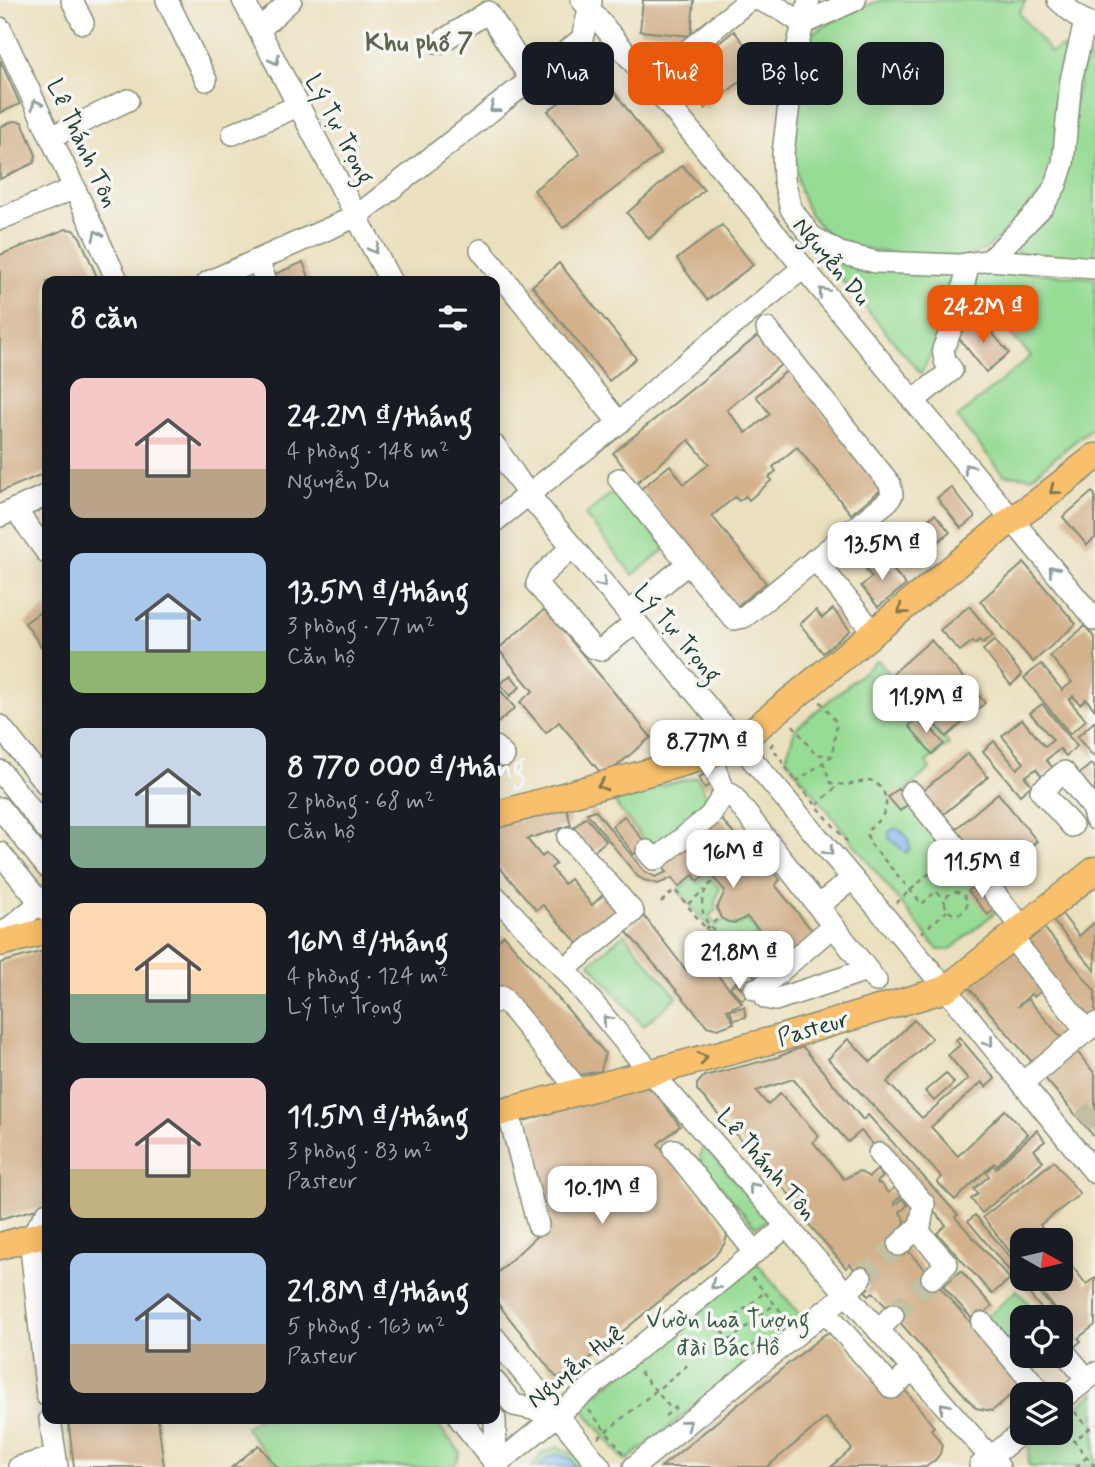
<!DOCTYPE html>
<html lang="vi">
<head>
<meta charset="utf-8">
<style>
	:root { --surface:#171b24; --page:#242831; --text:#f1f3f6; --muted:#9ea1a6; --accent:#ea580c }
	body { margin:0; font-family:Mynerve,sans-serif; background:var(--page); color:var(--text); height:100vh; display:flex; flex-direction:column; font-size:26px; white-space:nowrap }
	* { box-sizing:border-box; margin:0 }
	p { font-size:23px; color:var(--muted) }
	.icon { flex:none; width:38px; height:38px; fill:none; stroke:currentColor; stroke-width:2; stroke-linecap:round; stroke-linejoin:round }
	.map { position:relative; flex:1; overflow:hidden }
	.sheet { position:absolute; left:42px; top:276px; width:458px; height:1148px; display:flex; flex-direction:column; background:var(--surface); border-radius:14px; box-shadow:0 4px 18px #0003 }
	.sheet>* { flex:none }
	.guide { position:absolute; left:522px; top:42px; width:467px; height:63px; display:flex; gap:14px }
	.needle { width:46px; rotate:98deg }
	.tools { position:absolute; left:1010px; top:1228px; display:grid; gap:14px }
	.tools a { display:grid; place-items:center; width:63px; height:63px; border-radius:14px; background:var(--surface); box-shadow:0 4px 18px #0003; font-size:35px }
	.price { position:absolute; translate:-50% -60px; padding:0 16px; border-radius:14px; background:#fff; color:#222; font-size:23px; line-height:46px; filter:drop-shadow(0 2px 4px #0008) }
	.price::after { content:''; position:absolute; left:50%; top:42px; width:21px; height:16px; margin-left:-10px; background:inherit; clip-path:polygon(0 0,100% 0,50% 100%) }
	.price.active { background:var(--accent); color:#fff }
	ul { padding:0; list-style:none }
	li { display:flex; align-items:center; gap:21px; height:175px; padding:0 28px }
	li span { display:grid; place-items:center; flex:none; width:196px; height:140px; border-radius:14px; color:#555 }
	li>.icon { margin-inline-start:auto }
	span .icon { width:84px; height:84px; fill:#fffc; stroke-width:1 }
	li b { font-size:30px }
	h2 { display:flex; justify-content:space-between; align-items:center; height:84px; padding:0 28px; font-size:30px }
	.chip { padding:0 24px; border-radius:14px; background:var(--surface); box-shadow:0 4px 18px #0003; font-size:24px; line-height:63px }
	.chip.active { background:var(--accent); color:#fff }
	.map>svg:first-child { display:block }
</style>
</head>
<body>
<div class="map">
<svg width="1095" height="1467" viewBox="0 0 1095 1467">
	<rect width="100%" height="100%" fill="#f6f6f2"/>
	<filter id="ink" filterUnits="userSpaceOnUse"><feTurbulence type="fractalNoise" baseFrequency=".0143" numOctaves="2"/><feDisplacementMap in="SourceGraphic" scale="14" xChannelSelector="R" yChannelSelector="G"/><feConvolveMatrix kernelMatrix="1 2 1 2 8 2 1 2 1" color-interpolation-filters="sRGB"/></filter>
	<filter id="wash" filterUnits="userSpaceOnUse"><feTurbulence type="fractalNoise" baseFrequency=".00686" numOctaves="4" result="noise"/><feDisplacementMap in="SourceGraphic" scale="28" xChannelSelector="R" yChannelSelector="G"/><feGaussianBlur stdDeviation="1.57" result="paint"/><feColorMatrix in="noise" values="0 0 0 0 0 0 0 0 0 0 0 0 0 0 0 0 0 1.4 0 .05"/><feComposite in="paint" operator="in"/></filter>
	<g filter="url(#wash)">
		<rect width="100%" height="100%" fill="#ebe0be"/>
		<!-- green -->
		<g fill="#97dc94" stroke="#5b8c64" stroke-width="2">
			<path d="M881 0H1026L1019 13 1051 53 1060 47 1067 49 1058 147 1046 188 989 247C964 264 930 257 901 254 884 252 865 251 849 245 768 216 797 95 812 33L852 11Z"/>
			<polygon points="1095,50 1095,259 1018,253 1016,247 1049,213 1082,69"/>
			<polygon points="815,248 950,272 955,293 939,337 921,374"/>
			<path d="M995 269 1095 278V425L1031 477 1004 475 957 418 1031 356 976 297C970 280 979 272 995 269Z"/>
			<polygon points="617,489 666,548 633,575 585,515"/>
			<polygon points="878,660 949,744 926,762 930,769 903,792 999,909 950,950 938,950 786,758 795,729"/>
			<polygon points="697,777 711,806 664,849 649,846 610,797"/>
			<polygon points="708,874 720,889 715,902 715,911 709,916 716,925 721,921 739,925 746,919 759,933 748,943 752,948 737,962 678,890 693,878 699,883"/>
			<polygon points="624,934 677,997 643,1026 590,963"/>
			<polygon points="705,1146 768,1219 757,1227 754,1226 701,1163 700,1153"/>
			<polygon points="757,1263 801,1316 801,1322 627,1460 622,1458 584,1411 583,1405"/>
			<polygon points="1017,1290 1041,1318 1022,1318 1022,1356 1050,1356 1032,1372 985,1319"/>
			<polygon points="1095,1392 1095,1467 1031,1467 1028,1463 1029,1446 1045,1433 1060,1433 1061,1421"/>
			<polygon points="256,1419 433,1419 460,1452 457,1462 451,1467 277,1467 245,1428"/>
			<polygon points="558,1447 575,1454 583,1467 533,1467 541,1454"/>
		</g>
		<!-- water -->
		<g fill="#88b8f3" stroke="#547a94" stroke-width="2">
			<path d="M895 828C905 831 909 840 910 849L906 853 889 838V832Z"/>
			<polygon points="557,1454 570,1458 576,1467 540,1467 547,1458"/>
		</g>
		<g id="blocks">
			<!-- building -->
			<g fill="#d3b18b">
				<polygon points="643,0 694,0 691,36 640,31"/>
				<polygon points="734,31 761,65 705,109 679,75"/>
				<polygon points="0,60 20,104 0,113"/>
				<polygon points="600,72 660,154 563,228 534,190 580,154 548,111"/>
				<polygon points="13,121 22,122 36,155 34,163 0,179 0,127"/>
				<polygon points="682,165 704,190 649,239 627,213"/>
				<polygon points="722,225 753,265 707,300 677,259"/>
				<polygon points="66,229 73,230 80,237 99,282 47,282 47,472 0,492 0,255"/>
				<polygon points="303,262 311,282 270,282 268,277"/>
				<polygon points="559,263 636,358 609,381 532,286"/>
				<polygon points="979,317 1009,353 986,372 957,336"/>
				<polygon points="760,334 783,363 727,410 746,433 770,414 756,396 788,370 883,488 851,514 797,447 773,467 776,471 769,477 772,480 749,500 746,496 739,501 735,497 712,516 766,583 736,607 641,489 670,465 684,484 709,464 689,440 636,483 613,453"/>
				<polygon points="951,487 975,517 961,528 937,498"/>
				<polygon points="1092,492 1095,495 1095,538 1087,545 1063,517"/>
				<polygon points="935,514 950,532 909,565 894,547"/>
				<polygon points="882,556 906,585 878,607 861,586 872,577 866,570"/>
				<polygon points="1024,563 1076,624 1033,662 980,601"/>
				<polygon points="969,606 993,635 983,643 980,640 975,644 973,641 960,651 940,630"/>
				<polygon points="47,607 47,655 25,623"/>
				<polygon points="545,609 651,737 604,777 559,722 546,733 520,702 533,691 498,649"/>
				<polygon points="833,609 850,630 823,653 800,624 816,610 822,618"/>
				<polygon points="1085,626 1095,638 1095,710 1086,699 1080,704 1073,696 1069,700 1086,720 1070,734 1024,678 1041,664 1062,690 1072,682 1050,656"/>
				<polygon points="931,640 985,703 946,737 892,674"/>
				<polygon points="995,640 1022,675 1011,685 983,650"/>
				<polygon points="511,675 520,687 510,696 500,684"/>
				<polygon points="495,684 515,708 495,725"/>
				<polygon points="1042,704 1077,746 1066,756 1060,749 1046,760 1053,768 1042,777 1036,769 1025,777 1032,785 1020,795 983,751 994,741 1017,769 1024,763 1002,736 1022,719 1045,747 1053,740 1030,713"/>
				<polygon points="921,716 944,744 932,754 909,726"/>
				<polygon points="1095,721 1095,755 1093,756 1077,737"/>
				<polygon points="968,753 988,777 939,818 919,794"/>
				<polygon points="1091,764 1095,768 1095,794 1079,774"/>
				<polygon points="709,772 714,784 704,788 699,777"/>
				<polygon points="898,789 909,803 900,811 888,797"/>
				<polygon points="998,793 1037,841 992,879 952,832"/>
				<polygon points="566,806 571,825 527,839 542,857 546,853 556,864 551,868 564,884 570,879 592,905 604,894 623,915 583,949 543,905 536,910 495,862 495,827"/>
				<polygon points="595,810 644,871 655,877 667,872 662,866 719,816 758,864 763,859 780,880 775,885 815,934 758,980 741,960 753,948 749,943 761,932 747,917 735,923 728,922 721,918 717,908 725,891 709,872 698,881 693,875 679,887 672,878 658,884 644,880 637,876 587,813"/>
				<polygon points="624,816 646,844 634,854 612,826"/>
				<polygon points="586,817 606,841 592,853 572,829"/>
				<polygon points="976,884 996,908 988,915 968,891"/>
				<polygon points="1062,914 1079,936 1095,922 1095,971 1053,921"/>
				<polygon points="644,916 686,970 699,960 706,968 714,961 716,963 711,968 742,1003 727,1010 734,1023 718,1029 707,1026 626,931"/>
				<polygon points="1042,925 1095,991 1095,1022 1088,1027 1020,943"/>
				<polygon points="504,935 605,1053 601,1071 573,1076 495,987 495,944"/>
				<polygon points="47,950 47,1206 0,1219 0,963"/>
				<polygon points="1013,950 1046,987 1034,997 1031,994 1017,1007 1028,999 1066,1043 1037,1068 969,988"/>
				<polygon points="736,982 747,995 742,1000 730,987"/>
				<polygon points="744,1007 746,1017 733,1020 730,1010"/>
				<polygon points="914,1020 932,1038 887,1082 922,1118 968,1079 948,1055 960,1045 956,1040 959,1037 995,1079 986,1087 982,1082 931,1127 958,1156 1005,1110 1028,1134 997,1165 994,1163 955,1200 937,1182 942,1177 828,1059 848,1039 871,1062"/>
				<polygon points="1072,1045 1095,1074 1095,1138 1040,1072"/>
				<polygon points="803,1047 863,1120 868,1115 958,1215 955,1217 1010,1279 992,1294 937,1233 946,1225 861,1131 848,1142 793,1079 756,1091 768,1105 780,1093 819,1136 813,1142 844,1179 859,1171 869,1177 877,1170 883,1177 877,1182 878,1184 880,1183 888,1193 902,1182 909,1190 894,1202 895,1205 902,1199 908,1205 900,1212 905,1221 902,1230 904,1246 1024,1384 992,1411 976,1408 873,1292 869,1295 865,1291 869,1288 850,1264 846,1268 807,1222 810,1218 697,1090 697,1084 704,1076 775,1058"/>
				<polygon points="946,1073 954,1083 934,1101 925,1091"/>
				<polygon points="639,1086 647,1087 655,1092 680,1126 658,1144 724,1225 727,1235 725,1243 715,1256 569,1375 556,1377 495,1300 495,1275 542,1231 514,1124"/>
				<polygon points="1037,1130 1045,1141 1034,1150 1043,1161 982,1213 971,1199 978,1194 974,1189 989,1176 986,1172 993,1165 996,1168"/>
				<polygon points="1054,1161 1080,1194 1040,1225 1052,1241 1022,1241 1022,1267 983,1217"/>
				<polygon points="975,1215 1020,1269 1013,1275 968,1221"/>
				<polygon points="1060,1251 1086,1284 1095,1278 1095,1325 1078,1338 1081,1341 1074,1347 1060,1331 1060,1318 1049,1318 1021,1284 1028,1279 1076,1336 1032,1279 1060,1279"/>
				<polygon points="961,1271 992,1306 975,1322 943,1286"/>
				<polygon points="825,1334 832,1334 839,1338 887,1398 902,1386 934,1427 931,1429 942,1445 940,1454 935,1460 926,1467 831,1467 852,1449 826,1418 767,1467 661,1467"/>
				<polygon points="68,1419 158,1419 164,1467 74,1467"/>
				<polygon points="259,1445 277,1467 232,1467"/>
			</g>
		</g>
	</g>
	<g filter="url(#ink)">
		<use href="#blocks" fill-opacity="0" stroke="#858e79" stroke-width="2"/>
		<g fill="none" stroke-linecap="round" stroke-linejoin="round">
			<!-- minor-tunnel -->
			<g stroke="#c2bfa2" stroke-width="21" stroke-dasharray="21 10" stroke-linecap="butt">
				<polyline points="1082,1122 1095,1110"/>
				<polyline points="861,1278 899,1245"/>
				<polyline points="893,1315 932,1278"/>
			</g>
			<defs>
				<g id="minor">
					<polyline points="72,0 83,23"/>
					<polyline points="167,0 206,80"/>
					<polyline points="243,0 391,282"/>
					<polyline points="582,0 1095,620"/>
					<polyline points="759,0 782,10 803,24 855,0"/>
					<polyline points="809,0 795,56 783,153 784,180 791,209 811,236 840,253 876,262 959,265 990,260 1095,268"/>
					<polyline points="1058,0 1079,18 1095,26"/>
					<polyline points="0,28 118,282"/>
					<polyline points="259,30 291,0"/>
					<polyline points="439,43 488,12 531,80"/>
					<polyline points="650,82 749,0"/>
					<polyline points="233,134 298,106"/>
					<polyline points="51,137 128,100"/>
					<polyline points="0,219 75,188"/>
					<polyline points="481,250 619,423"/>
					<polyline points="258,260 266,282"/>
					<polyline points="990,260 1043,206 1056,185 1063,163 1071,80 1085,22"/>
					<polyline points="208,282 357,216 582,39 591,2"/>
					<polyline points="913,401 952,370 945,361 943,349 958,313 968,265"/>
					<polyline points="495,446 527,493 946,989 1095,1173"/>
					<polyline points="619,479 734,619 744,617 888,501 892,495 890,484 767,329"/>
					<polyline points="15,509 47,553"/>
					<polyline points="0,516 47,495"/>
					<polyline points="495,521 619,423 668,378 803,268"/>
					<polyline points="572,547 540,577 537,584 540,588 592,647 601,650 635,622"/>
					<polyline points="815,559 874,633"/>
					<polyline points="628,613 687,564"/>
					<polyline points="0,726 47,785"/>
					<polyline points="495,747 504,756"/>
					<polyline points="709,755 725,792"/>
					<polyline points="0,771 47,830"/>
					<polyline points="911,792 1023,928"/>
					<polyline points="0,808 47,867"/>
					<polyline points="1072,826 1041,791 1064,772 1092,807 1095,819"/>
					<polyline points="647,851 654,859 658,858 710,816 725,792 732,795 876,981"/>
					<polyline points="0,853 47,911"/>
					<polyline points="495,896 565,969 629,1047 999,1467"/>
					<polyline points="818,906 852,879"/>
					<polyline points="0,936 47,897"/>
					<polyline points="1011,937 1082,1025"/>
					<polyline points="565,969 633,912 568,838"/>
					<polyline points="762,987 766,998 775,1000 867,970"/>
					<polyline points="755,989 762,987 833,926"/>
					<polyline points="495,1002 502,997 579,1091"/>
					<polyline points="1022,1083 1095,1024"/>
					<polyline points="508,1111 538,1225"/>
					<polyline points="674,1150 755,1252"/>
					<polyline points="879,1154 924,1204 919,1232 947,1264 932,1278"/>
					<polyline points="47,1213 30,1238 47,1396"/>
					<polyline points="899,1245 920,1225"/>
					<polyline points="825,1311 892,1388 912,1370"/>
					<polyline points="982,1323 1043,1395"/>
					<polyline points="878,1330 893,1315"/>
					<polyline points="495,1338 600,1467"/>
					<polyline points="1060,1347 1087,1379"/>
					<polyline points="495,1382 514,1405 556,1414"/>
					<polyline points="1060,1401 1095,1373"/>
					<polyline points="50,1419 57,1467"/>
					<polyline points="460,1419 498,1467"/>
					<polyline points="495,1419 496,1465"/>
					<polyline points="980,1466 1022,1432"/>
					<polyline points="19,1467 55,1457"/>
					<polyline points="494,1467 787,1226"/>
					<polyline points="634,1467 846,1294 861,1278"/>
				</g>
				<g id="major">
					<polyline points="495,815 718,753 737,744 1011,520 1038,502 1095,457"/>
					<polyline points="0,943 47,931"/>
					<polyline points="495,1114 784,1037 946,989 1095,870"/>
					<polyline points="0,1246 47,1233"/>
				</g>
			</defs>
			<!-- minor casing -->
			<use href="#minor" stroke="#858e79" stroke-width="24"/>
			<!-- major casing -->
			<use href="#major" stroke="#858e79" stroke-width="29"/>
			<!-- path -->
			<g stroke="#858e79" stroke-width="2.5" stroke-dasharray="5 5" stroke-linecap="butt">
				<polyline points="793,725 815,754 832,756"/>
				<polyline points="773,743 771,746 795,780"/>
				<path d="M823 762 831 783 846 785 870 780C886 787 892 806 879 820 875 824 870 827 867 832L869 842 922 904 936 891 945 902"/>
				<polyline points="796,782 832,756 837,723 820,701"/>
				<polyline points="799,785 849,844"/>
				<polyline points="817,805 838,785"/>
				<path d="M712 882C696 897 700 923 719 933 724 935 731 935 737 936L745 929"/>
				<circle cx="956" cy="903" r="11"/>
				<polyline points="661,902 675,890 744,976"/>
				<polyline points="896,903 941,863"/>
				<polyline points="688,904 704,890"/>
				<polyline points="705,929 719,918"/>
				<polyline points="921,933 947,911"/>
				<polyline points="722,949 737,936"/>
				<polyline points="752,1277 788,1320"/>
				<polyline points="709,1315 742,1356"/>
				<polyline points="720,1329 765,1292"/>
				<polyline points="729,1341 775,1304"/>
				<polyline points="744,1353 754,1344"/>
				<polyline points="640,1372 672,1410"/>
				<polyline points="589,1410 624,1454"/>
				<polyline points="1075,1412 1089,1428"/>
				<polyline points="665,1416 679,1405"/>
				<polyline points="1060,1421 1065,1428"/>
				<polyline points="598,1438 690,1363"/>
				<polyline points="1076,1467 1087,1457"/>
				<polyline points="1095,1467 1074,1441 1095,1424"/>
			</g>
			<!-- minor -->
			<use href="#minor" stroke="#fff" stroke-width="21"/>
			<!-- major -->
			<use href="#major" stroke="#f8bf6c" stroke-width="26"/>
		</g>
		<!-- one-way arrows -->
		<defs><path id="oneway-chevron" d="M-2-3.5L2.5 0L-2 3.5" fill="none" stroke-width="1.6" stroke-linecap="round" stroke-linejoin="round" transform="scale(1.75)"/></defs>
		<g stroke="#8f9e9a">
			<use href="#oneway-chevron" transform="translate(275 60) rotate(62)"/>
			<use href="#oneway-chevron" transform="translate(36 104) rotate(-115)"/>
			<use href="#oneway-chevron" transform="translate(494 108) rotate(142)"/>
			<use href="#oneway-chevron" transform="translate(97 235) rotate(-115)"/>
			<use href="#oneway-chevron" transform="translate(374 249) rotate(62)"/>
			<use href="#oneway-chevron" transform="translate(823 292) rotate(-130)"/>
			<use href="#oneway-chevron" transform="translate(968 468) rotate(-129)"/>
			<use href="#oneway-chevron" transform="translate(1053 570) rotate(-130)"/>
			<use href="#oneway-chevron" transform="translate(602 583) rotate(50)"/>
			<use href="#oneway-chevron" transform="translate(829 851) rotate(49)"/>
			<use href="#oneway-chevron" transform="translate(607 1020) rotate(-130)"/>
			<use href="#oneway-chevron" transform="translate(989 1042) rotate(51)"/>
			<use href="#oneway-chevron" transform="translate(753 1187) rotate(-131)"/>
			<use href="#oneway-chevron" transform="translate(715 1285) rotate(141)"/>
			<use href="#oneway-chevron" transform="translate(944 1407) rotate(-131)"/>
			<use href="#oneway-chevron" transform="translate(687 1424) rotate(-39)"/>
		</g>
		<g stroke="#81784d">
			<use href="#oneway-chevron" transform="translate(1054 490) rotate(141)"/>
			<use href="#oneway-chevron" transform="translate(902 610) rotate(141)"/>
			<use href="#oneway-chevron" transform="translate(602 785) rotate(164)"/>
			<use href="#oneway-chevron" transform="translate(703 1058) rotate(-15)"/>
		</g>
	</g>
	<g text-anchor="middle" stroke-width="7" stroke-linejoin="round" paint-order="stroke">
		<!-- street labels -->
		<g font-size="24" fill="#1f3d34" stroke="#f6f6f2">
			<text transform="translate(340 129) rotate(62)" y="8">Lý Tự Trọng</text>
			<text transform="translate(83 143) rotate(65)" y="8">Lê Thánh Tôn</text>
			<text transform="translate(832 261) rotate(50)" y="8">Nguyễn Du</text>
			<text transform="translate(678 633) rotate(50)" y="8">Lý Tự Trọng</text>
			<text transform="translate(813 1028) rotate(-16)" y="8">Pasteur</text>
			<text transform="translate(767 1164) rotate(49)" y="8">Lê Thánh Tôn</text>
			<text transform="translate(575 1366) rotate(-39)" y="8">Nguyễn Huệ</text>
		</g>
		<!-- park labels -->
		<g font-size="24" fill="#375d47" stroke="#f6f6f2">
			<text x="728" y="1327">Vườn hoa Tượng<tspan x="728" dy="28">đài Bác Hồ</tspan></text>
		</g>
		<!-- neighbourhood labels -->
		<g font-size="26" font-weight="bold" fill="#5e6652" stroke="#f6f6f2">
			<text x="419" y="51">Khu phố 7</text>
		</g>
	</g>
</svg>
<div class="tools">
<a><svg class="needle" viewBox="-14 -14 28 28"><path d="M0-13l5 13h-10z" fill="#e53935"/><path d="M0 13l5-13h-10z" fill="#9ea1a6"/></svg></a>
<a><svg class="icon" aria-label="locate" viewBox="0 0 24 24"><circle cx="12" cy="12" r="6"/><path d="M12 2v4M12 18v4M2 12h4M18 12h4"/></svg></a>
<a><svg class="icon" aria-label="layers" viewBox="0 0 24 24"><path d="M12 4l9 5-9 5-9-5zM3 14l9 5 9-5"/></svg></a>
</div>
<b class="price active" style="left:983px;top:345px">24.2M ₫</b>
<b class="price" style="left:882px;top:582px">13.5M ₫</b>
<b class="price" style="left:926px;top:735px">11.9M ₫</b>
<b class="price" style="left:707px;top:780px">8.77M ₫</b>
<b class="price" style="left:733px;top:890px">16M ₫</b>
<b class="price" style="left:982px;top:900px">11.5M ₫</b>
<b class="price" style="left:739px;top:991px">21.8M ₫</b>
<b class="price" style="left:602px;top:1226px">10.1M ₫</b>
<div class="guide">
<a class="chip">Mua</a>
<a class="chip active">Thuê</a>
<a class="chip">Bộ lọc</a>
<a class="chip">Mới</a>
</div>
<section class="sheet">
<h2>8 căn<svg class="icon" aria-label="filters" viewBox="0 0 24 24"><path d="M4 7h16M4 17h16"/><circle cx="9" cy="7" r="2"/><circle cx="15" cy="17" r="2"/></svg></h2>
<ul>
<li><span style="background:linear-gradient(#f6c9c9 65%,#b9a48a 0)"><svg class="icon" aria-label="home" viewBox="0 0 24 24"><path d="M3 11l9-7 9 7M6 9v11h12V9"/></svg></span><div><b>24.2M ₫/tháng</b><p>4 phòng · 148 m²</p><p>Nguyễn Du</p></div></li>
<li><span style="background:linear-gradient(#a9c7e8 70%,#8fb573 0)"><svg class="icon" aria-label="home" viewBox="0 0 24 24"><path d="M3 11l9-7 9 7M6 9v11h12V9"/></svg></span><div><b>13.5M ₫/tháng</b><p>3 phòng · 77 m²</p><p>Căn hộ</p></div></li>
<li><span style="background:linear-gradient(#c9d6e8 70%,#7fa58c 0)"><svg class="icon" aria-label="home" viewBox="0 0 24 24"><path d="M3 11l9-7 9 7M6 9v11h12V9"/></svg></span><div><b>8 770 000 ₫/tháng</b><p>2 phòng · 68 m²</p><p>Căn hộ</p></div></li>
<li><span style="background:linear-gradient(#ffd9b3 65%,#7fa58c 0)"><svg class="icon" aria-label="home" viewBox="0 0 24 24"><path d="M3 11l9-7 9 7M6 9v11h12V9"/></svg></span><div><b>16M ₫/tháng</b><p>4 phòng · 124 m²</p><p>Lý Tự Trọng</p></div></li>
<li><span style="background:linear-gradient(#f6c9c9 65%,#c2b280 0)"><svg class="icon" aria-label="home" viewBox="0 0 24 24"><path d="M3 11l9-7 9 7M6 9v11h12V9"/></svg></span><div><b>11.5M ₫/tháng</b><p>3 phòng · 83 m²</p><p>Pasteur</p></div></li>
<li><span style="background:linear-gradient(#a9c7e8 65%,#b9a48a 0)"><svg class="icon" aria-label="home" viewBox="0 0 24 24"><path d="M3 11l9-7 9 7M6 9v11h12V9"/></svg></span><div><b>21.8M ₫/tháng</b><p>5 phòng · 163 m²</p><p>Pasteur</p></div></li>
</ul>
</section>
</div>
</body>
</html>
